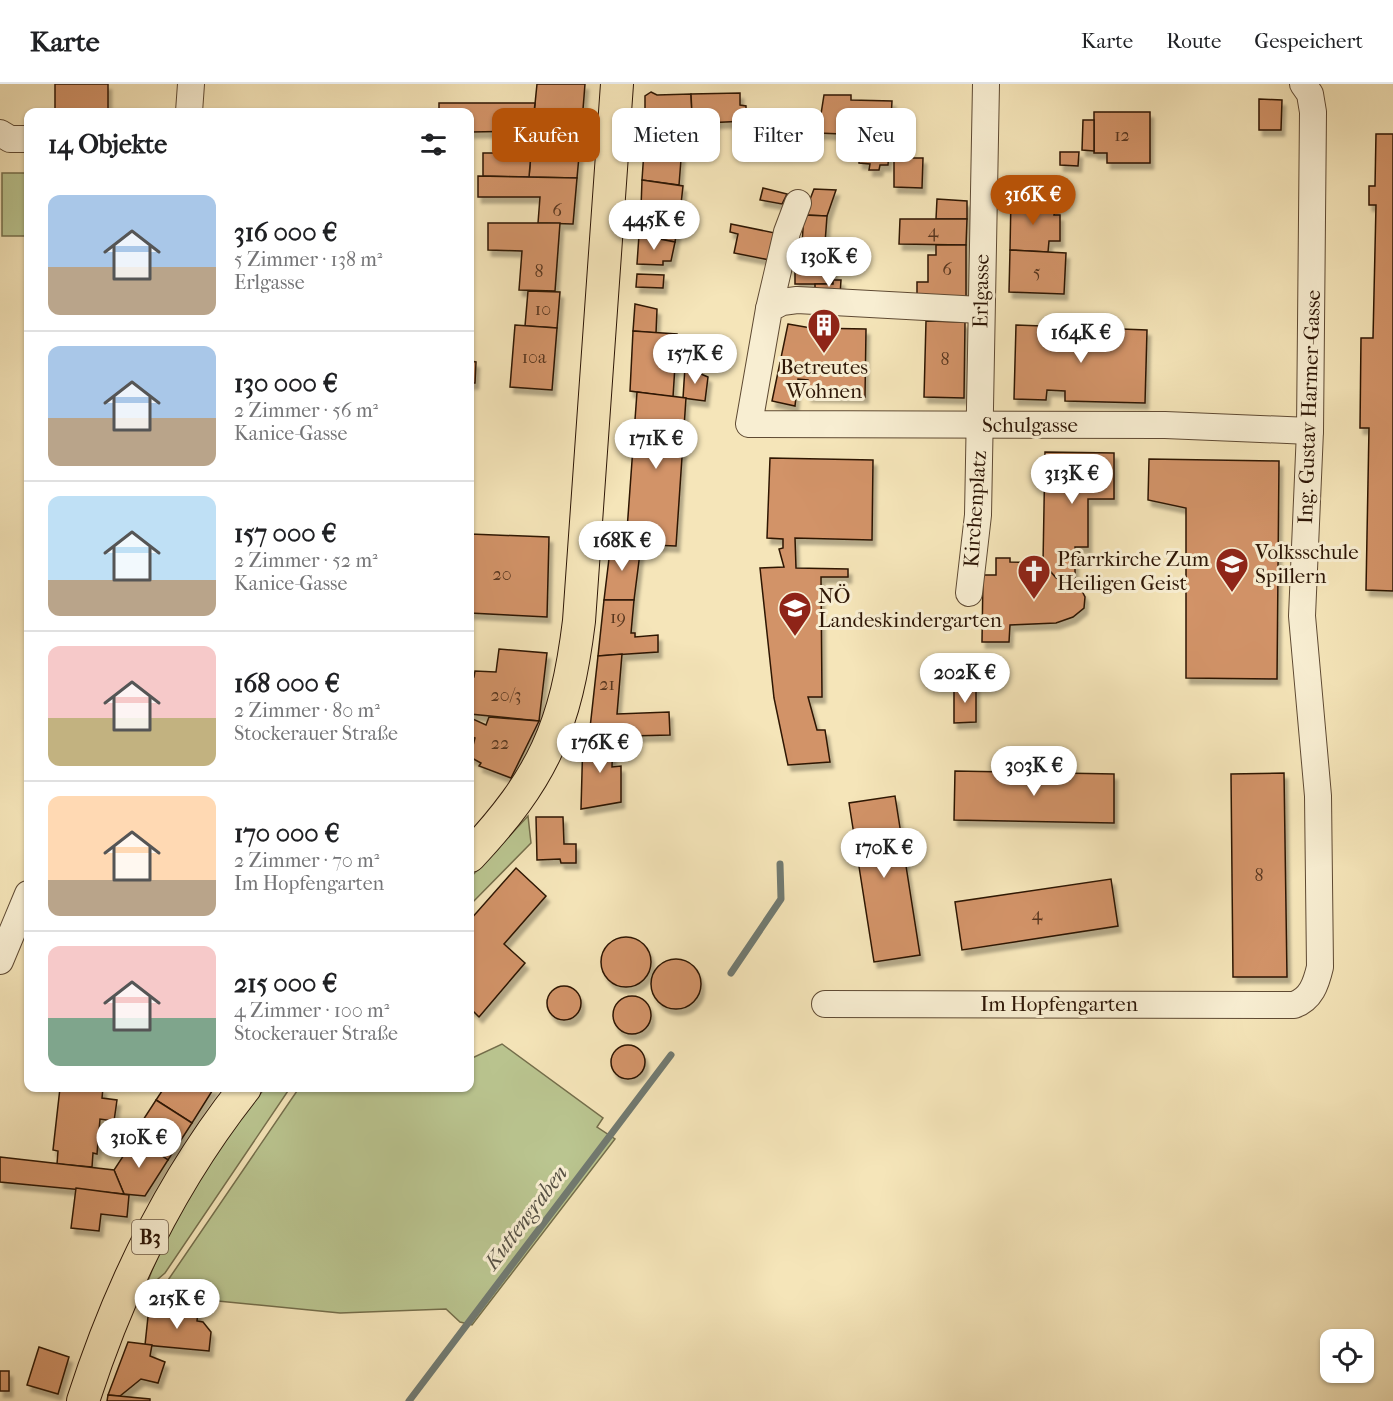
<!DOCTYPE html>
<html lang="de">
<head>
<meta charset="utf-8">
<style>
	:root { --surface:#fff; --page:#f2f2f2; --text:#202124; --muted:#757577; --line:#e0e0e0; --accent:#b45309 }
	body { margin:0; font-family:"IM FELL French Canon",serif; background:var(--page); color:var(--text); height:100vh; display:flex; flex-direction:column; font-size:22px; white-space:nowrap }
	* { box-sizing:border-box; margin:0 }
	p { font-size:20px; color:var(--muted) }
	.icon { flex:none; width:33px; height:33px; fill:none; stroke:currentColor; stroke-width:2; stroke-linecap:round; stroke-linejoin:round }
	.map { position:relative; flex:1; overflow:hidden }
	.sheet { position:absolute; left:24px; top:24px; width:450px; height:984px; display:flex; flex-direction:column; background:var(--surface); border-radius:12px; box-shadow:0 2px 4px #0004 }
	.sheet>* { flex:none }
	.banner { position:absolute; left:492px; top:24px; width:570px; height:54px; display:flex; gap:12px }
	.tools { position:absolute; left:1320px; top:1245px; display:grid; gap:12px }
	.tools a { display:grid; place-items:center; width:54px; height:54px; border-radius:12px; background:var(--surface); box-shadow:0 2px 4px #0004; font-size:30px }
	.price { position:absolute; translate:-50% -51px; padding:0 14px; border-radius:21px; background:#fff; color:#222; font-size:20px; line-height:39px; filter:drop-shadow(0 2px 3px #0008) }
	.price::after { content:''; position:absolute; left:50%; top:36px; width:18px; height:14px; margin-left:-9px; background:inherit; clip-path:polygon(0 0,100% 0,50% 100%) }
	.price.active { background:var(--accent); color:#fff }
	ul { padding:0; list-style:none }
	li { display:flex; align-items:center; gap:18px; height:150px; padding:0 24px }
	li+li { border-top:2px solid var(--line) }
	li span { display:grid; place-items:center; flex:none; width:168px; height:120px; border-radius:12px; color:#555 }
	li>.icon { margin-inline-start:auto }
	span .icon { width:72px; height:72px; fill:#fffc; stroke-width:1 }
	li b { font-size:26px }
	h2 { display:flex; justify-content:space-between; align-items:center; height:72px; padding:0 24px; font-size:26px }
	.pill { padding:0 21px; border-radius:12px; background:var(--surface); box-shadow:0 2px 4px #0004; font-size:21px; line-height:54px }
	.pill.active { background:var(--accent); color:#fff }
	header { display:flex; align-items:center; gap:36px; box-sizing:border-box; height:84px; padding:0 30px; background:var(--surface); border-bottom:2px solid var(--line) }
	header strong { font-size:28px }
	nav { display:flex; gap:33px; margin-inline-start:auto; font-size:21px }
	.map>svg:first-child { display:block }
</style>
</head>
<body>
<header>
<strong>Karte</strong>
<nav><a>Karte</a><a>Route</a><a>Gespeichert</a></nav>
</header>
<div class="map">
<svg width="1393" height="1317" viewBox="0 0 1393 1317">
	<defs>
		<filter id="shadow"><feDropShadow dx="3.5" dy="6" stdDeviation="1.5" flood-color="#0004"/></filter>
	</defs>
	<rect width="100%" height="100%" fill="#f5e5b9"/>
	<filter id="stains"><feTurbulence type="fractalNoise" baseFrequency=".00333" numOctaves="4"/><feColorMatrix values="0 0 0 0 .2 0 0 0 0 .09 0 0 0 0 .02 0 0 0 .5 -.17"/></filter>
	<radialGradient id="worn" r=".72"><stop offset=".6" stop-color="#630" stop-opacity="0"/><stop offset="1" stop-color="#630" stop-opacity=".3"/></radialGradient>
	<!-- green -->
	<g fill="#bac590" stroke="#746e4b" stroke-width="1.5">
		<rect x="2" y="89" width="26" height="63"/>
		<polygon points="528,732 531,759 470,821 470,794"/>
		<polygon points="502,960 603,1034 597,1043 615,1055 472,1241 460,1238 446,1225 340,1229 146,1210 164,1202 299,1004 470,1004 470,975"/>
		<path d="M265 1004H290L165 1189 145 1206C166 1140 221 1058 265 1004Z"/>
	</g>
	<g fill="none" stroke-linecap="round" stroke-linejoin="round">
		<!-- stream -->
		<g stroke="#717a71" stroke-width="7">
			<polyline points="731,889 781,815 780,780"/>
			<polyline points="409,1317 671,971"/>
		</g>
	</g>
	<!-- building -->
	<g fill="#d29367" stroke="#2d1606" stroke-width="1.5" filter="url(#shadow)">
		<rect x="55" y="0" width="53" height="28"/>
		<polygon points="537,0 585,0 581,50 532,50"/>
		<polygon points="651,8 657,11 691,10 693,50 645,52 645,12"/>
		<polygon points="740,9 740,21 746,22 746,37 705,39 705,49 693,50 691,10"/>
		<polygon points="824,11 851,11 851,16 892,17 890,52 818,49"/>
		<polygon points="1259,15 1282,16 1281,46 1259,46"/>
		<polygon points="439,19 535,19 532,47 470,48 470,28 439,28"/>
		<polygon points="1094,28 1150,28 1150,79 1107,79 1107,69 1094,69"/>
		<polygon points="799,29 821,31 817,55 795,53"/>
		<polygon points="1083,36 1094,36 1094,67 1082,66"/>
		<polygon points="541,50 581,50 577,94 529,93 531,71 539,71"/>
		<polygon points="683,50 679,101 642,96 645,52"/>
		<polygon points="860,50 890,52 888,81 880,81 879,86 869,86 870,80 859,79"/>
		<polygon points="1376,50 1393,50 1393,507 1366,506 1369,344 1360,344 1361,254 1373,254 1376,121 1369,121 1369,102 1375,102"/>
		<polygon points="1060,68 1079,68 1078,82 1060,81"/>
		<polygon points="483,69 531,69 529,93 483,92"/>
		<polygon points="894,74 923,74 922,104 894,103"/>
		<polygon points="478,92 577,94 573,140 538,139 540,113 478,113"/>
		<polygon points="642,96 683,102 680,129 641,124"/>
		<polygon points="763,104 787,110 782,120 760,116"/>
		<polygon points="814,105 836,106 827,132 804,131"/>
		<polygon points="1011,113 1039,114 1039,125 1055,125 1054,131 1060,131 1060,157 1049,157 1048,168 1010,166"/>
		<polygon points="937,115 967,117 967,135 936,135"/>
		<polygon points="641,124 680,129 675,158 639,151"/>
		<polygon points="804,131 827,132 825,159 802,159"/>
		<polygon points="900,135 967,135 966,161 899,160"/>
		<polygon points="488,139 560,139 555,207 519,206 522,167 488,166"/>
		<polygon points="731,140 775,149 770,176 734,169 738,150 730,148"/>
		<polygon points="639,151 675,158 671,177 663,177 663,181 637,180"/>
		<polygon points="795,159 834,159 833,200 795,200"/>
		<polygon points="936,161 966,161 966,215 917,215 917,198 928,198 928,171 936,171"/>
		<polygon points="1010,166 1066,169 1064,210 1009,208"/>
		<polygon points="637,190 664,191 663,204 636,203"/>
		<polygon points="833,196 841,196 840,211 815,210 815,200 833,200"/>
		<polygon points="528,207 560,208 557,244 525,242"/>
		<polygon points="635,220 657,225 656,249 633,247"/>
		<polygon points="926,237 965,238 964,314 924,313"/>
		<polygon points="788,240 811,244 866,245 865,313 808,312 808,296 798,295 795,322 772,317"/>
		<polygon points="515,241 557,244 552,306 510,303"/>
		<polygon points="1016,241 1147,246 1145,319 1065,317 1065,307 1047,306 1046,316 1014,315"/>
		<polygon points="633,247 677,250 673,313 630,307"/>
		<polygon points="470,277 476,278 475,299 470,299"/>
		<polygon points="685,283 708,293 705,317 683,314"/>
		<polygon points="637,308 686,314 676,462 626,460"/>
		<polygon points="1045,368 1114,369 1114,415 1088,415 1088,463 1075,463 1075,502 1056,494 1043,479"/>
		<polygon points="770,374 873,376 872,456 795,454 796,484 848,485 848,493 821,493 822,613 808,613 817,646 825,646 830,678 788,681 774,614 760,484 784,483 779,465 783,464 783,455 767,454"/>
		<polygon points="1149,375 1279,377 1277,595 1186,594 1186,424 1148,416"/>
		<polygon points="470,450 549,453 547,533 470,529"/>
		<polygon points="611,458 641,461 634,516 604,516"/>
		<polygon points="996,474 1010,474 1010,478 1043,479 1056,494 1082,507 1085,513 1084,524 1073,533 1056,539 1010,541 1009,558 982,558 983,491 996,491"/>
		<polygon points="604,516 634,516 631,549 635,549 635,553 658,551 658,568 598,572"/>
		<polygon points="499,565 547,569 539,637 470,630 470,593 474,593 475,587 496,588"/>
		<polygon points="622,570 617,630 669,628 670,651 589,653 598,572"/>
		<polygon points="976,600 976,638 954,639 954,601"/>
		<polygon points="489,633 539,637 511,694 479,682 481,679 470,673 475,654 470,652 473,635 486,641"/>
		<polygon points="583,653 613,653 612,683 621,682 621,718 581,725"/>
		<polygon points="955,687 1114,690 1114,739 954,736"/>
		<polygon points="1284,689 1287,893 1233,893 1231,690"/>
		<polygon points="895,712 920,871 874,878 849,719"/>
		<polygon points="536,733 563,733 564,760 576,760 576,779 561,779 560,775 537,776"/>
		<polygon points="516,784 546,812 504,860 525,879 479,933 470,924 470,836"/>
		<polygon points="1111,795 1118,842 962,866 955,818"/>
		<circle cx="626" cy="878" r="25"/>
		<circle cx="676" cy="900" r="25"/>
		<circle cx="564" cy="919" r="17"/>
		<circle cx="632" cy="931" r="19"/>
		<circle cx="628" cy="978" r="17"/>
		<polygon points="60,1004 103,1004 102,1014 117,1016 114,1037 100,1035 97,1070 93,1069 92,1083 57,1080 58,1067 53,1066"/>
		<polygon points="164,1004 214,1004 192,1039 156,1016"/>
		<polygon points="156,1016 192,1039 168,1076 132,1053"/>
		<polygon points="135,1054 168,1076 145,1112 124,1110 114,1086"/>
		<polygon points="0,1073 114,1086 124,1110 0,1098"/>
		<polygon points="76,1104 129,1111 127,1133 101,1130 99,1147 71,1144"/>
		<polygon points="149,1223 198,1228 197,1237 203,1238 211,1248 209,1267 145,1261"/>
		<polygon points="128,1258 152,1261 150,1272 165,1278 158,1299 141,1295 120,1312 108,1311"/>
		<polygon points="39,1263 69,1273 58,1310 27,1301"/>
		<rect x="0" y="1287" width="9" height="20"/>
		<polygon points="108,1311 150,1315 150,1317 107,1317"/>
	</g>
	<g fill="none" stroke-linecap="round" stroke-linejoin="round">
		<defs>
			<g id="minor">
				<polyline points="189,28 191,0"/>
				<polyline points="0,49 10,55 28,55"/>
				<polyline points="769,225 787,148 798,119"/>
				<polyline points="980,226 797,216 782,218 769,225 749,340 1165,341 1310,347"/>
				<polyline points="969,509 978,431 986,0"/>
				<polyline points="0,877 28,810"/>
				<path d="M825 920 1294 921C1311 915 1316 900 1320 883L1318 712 1302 532 1310 347 1313 28 1310 10 1303 0"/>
			</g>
			<g id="major">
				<path d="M470 772C543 694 566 643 579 537L617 0"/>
				<path d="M83 1317C119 1205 172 1096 245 1004"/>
			</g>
		</defs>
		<!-- minor casing -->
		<use href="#minor" stroke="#5f4a33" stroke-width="28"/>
		<!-- major casing -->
		<use href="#major" stroke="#2d1606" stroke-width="34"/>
		<!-- minor -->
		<use href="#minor" stroke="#f8eed2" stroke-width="26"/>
		<!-- major -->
		<use href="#major" stroke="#f5e5b9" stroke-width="32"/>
	</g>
	<!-- icons -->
	<defs>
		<symbol id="building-pin" viewBox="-11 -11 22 30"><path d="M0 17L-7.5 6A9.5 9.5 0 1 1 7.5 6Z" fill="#8f2418" stroke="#f8eed2"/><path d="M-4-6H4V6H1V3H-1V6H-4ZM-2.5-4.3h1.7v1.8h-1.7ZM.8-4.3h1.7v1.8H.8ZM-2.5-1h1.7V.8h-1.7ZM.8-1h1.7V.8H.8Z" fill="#fff"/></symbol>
		<symbol id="school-pin" viewBox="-11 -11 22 30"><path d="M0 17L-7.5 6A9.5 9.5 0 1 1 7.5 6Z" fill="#8f2418" stroke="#f8eed2"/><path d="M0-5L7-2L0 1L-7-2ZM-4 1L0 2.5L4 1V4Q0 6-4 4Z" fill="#fff"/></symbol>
		<symbol id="church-pin" viewBox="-11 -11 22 30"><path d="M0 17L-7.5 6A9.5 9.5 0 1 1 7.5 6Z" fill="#8f2418" stroke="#f8eed2"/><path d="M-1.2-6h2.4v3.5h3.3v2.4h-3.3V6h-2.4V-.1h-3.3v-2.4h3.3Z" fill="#fff"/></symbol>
	</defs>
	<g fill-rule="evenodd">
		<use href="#building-pin" x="805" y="222" width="38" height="52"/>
		<use href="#school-pin" x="1213" y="461" width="38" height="52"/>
		<use href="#church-pin" x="1015" y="468" width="38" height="52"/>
		<use href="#school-pin" x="776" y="505" width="38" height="52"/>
	</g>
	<g text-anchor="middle" stroke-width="6" stroke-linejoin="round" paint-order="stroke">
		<!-- number labels -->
		<g font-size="18" fill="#56351e">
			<text x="1122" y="57">12</text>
			<text x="557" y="132">6</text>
			<text x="933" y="153">4</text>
			<text x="947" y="191">6</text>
			<text x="539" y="193">8</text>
			<text x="1037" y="194">5</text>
			<text x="543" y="231">10</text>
			<text x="534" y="279">10a</text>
			<text x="945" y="281">8</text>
			<text x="502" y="496">20</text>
			<text x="618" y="539">19</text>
			<text x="607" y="606">21</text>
			<text x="506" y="617">20/3</text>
			<text x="500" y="665">22</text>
			<text x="1259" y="797">8</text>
			<text x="1037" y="836">4</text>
		</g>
		<!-- shield labels -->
		<rect fill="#f8eed2" stroke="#6a5743" stroke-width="1.5" x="132" y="1136" width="36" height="34" rx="4.5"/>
		<g font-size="20" font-weight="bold" fill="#2d1606">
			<text x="150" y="1160">B3</text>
		</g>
		<!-- street labels -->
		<g font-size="21" fill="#2d1606" stroke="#f8eed2">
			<text transform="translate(981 207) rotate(-89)" y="7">Erlgasse</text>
			<text transform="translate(1309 323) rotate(-88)" y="7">Ing. Gustav Harmer-Gasse</text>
			<text x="1030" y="348">Schulgasse</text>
			<text transform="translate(975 425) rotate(-86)" y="7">Kirchenplatz</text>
			<text x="1059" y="927">Im Hopfengarten</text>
		</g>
		<!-- poi labels -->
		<g font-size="21" fill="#2d1606" stroke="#f8eed2" text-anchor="start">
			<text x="824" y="290" text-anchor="middle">Betreutes<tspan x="824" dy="24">Wohnen</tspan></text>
			<text x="1255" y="475">Volksschule<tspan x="1255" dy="24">Spillern</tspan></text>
			<text x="1057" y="482">Pfarrkirche Zum<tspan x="1057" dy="24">Heiligen Geist</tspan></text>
			<text x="818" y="519">NÖ<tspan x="818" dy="24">Landeskindergarten</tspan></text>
		</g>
		<!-- water labels -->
		<g font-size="22" font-style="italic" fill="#555044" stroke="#f8eed2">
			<text transform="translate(525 1133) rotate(-53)" y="8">Kuttengraben</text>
		</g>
	</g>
	<rect width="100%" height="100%" filter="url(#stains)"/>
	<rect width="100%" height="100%" fill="url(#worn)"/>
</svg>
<div class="tools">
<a><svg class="icon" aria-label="locate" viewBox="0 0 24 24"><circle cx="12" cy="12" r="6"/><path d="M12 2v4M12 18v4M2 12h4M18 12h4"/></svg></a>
</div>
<b class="price active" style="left:1033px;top:142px">316K €</b>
<b class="price" style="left:654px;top:167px">445K €</b>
<b class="price" style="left:829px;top:204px">130K €</b>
<b class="price" style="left:1081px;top:280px">164K €</b>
<b class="price" style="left:695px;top:301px">157K €</b>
<b class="price" style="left:656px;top:386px">171K €</b>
<b class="price" style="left:1072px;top:421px">313K €</b>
<b class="price" style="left:622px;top:488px">168K €</b>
<b class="price" style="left:965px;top:620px">202K €</b>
<b class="price" style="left:600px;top:690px">176K €</b>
<b class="price" style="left:1034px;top:713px">303K €</b>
<b class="price" style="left:884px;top:795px">170K €</b>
<b class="price" style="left:139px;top:1085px">310K €</b>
<b class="price" style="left:177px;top:1246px">215K €</b>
<div class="banner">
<a class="pill active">Kaufen</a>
<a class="pill">Mieten</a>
<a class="pill">Filter</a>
<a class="pill">Neu</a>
</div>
<section class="sheet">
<h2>14 Objekte<svg class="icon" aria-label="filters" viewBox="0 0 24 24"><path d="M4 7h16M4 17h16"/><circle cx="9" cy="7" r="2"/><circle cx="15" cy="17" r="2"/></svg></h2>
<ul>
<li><span style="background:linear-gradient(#a9c7e8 60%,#b9a48a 0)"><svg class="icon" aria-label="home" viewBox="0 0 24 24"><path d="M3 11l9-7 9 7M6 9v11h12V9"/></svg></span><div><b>316 000 €</b><p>5 Zimmer · 138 m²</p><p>Erlgasse</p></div></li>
<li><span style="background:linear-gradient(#a9c7e8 60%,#b9a48a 0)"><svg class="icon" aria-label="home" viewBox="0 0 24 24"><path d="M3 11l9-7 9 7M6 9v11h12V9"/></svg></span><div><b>130 000 €</b><p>2 Zimmer · 56 m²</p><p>Kanice-Gasse</p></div></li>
<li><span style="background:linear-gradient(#bfe0f5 70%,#b9a48a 0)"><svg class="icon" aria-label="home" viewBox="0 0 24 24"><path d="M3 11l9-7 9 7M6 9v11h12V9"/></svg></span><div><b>157 000 €</b><p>2 Zimmer · 52 m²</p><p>Kanice-Gasse</p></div></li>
<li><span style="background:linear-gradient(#f6c9c9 60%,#c2b280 0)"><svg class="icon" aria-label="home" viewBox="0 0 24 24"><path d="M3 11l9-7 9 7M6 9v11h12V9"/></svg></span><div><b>168 000 €</b><p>2 Zimmer · 80 m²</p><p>Stockerauer Straße</p></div></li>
<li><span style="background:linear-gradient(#ffd9b3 70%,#b9a48a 0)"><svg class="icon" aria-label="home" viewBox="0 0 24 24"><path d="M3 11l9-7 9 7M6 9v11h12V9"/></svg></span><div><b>170 000 €</b><p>2 Zimmer · 70 m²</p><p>Im Hopfengarten</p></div></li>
<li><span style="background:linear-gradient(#f6c9c9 60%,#7fa58c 0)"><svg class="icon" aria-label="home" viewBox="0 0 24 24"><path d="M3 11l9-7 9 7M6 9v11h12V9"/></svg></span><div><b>215 000 €</b><p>4 Zimmer · 100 m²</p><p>Stockerauer Straße</p></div></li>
</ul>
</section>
</div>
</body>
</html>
